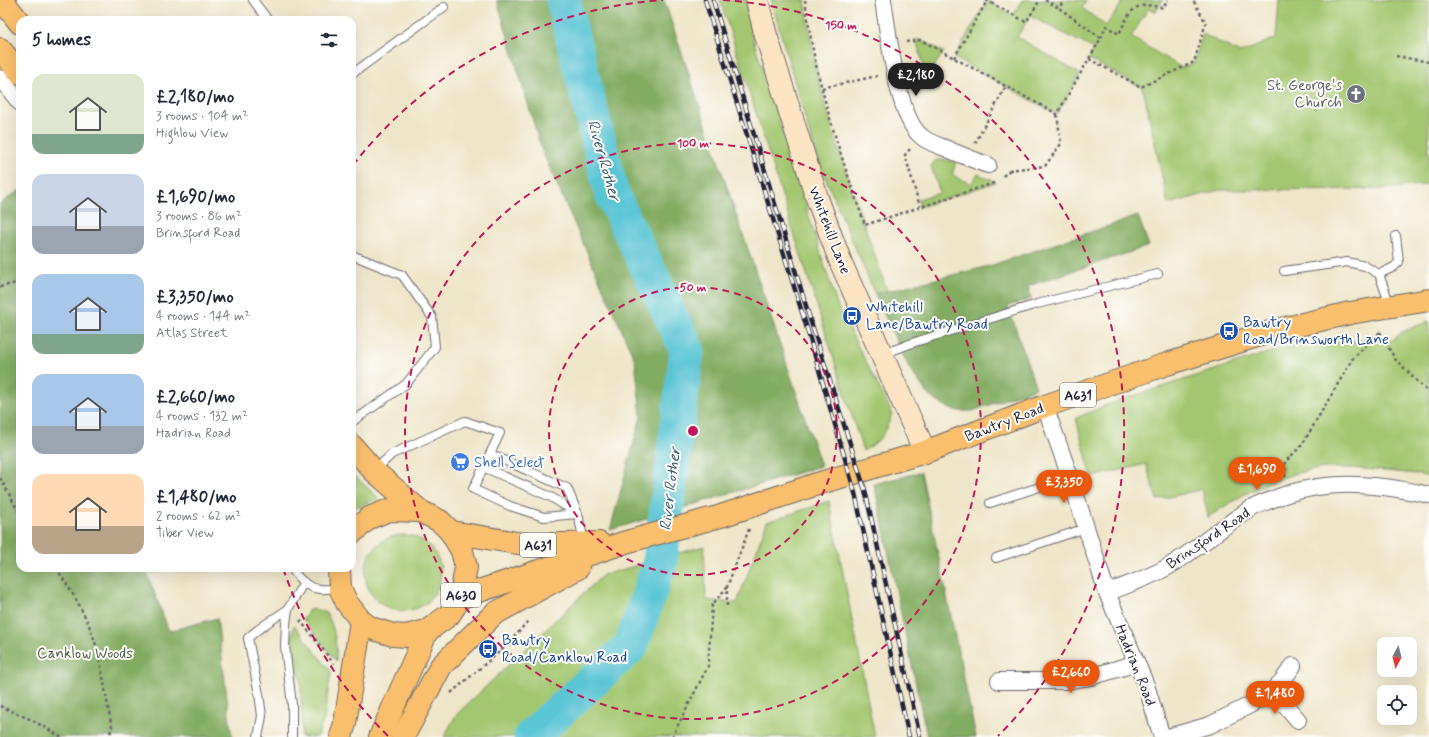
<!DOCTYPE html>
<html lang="en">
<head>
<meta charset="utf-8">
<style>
	:root { --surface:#fff; --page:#f6f6f7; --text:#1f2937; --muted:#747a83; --accent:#ea580c }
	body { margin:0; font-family:Mynerve,sans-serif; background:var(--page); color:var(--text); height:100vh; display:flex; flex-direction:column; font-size:15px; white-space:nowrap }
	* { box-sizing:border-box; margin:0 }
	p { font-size:13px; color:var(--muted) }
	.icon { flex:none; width:22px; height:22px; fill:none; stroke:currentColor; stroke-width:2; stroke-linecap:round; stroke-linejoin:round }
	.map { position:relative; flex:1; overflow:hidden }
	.panel { position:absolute; left:16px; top:16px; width:340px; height:556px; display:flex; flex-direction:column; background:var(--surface); border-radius:12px; box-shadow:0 4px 16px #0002 }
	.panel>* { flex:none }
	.needle { width:26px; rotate:187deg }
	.buttons { position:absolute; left:1377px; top:637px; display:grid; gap:8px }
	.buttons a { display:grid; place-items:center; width:40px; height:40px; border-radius:8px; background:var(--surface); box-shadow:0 4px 16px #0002; font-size:20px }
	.price { position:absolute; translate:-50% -34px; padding:0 9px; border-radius:14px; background:var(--accent); color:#fff; font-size:13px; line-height:26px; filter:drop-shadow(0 1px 2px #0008) }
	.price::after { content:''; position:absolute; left:50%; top:24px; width:12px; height:9px; margin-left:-6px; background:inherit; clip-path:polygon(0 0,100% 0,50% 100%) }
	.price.selected { background:#222; color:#fff }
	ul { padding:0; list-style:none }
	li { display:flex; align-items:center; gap:12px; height:100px; padding:0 16px }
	li span { display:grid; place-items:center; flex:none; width:112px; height:80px; border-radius:12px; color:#555 }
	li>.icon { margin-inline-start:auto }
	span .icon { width:48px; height:48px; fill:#fffc; stroke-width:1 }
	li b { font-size:17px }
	h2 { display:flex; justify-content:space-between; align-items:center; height:48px; padding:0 16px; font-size:17px }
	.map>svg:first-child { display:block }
</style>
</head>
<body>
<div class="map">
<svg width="1429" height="737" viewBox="0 0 1429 737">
	<rect width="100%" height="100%" fill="#fdfcf7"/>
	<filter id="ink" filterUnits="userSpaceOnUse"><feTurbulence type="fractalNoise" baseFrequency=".025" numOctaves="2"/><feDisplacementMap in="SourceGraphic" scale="8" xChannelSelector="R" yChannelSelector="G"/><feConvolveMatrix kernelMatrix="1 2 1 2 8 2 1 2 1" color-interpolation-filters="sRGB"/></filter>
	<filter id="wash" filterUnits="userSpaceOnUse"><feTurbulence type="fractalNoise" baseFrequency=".012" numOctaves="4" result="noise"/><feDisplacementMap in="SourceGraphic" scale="16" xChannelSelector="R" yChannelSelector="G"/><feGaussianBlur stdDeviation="0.9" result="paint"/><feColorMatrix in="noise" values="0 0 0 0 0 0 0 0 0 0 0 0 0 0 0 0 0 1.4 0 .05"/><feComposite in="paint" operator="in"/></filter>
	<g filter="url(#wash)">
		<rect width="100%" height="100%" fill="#efe5c8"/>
		<!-- green -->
		<g fill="#a3c770" stroke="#627456">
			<path d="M720 0H746L750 29 837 305 892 413C885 434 882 440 863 451Z"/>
			<path d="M771 0H805C809 27 813 55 819 81 837 152 864 222 887 291L875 294 816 156Z"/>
			<polygon points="1022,0 1087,0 1082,8 1106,26 1124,0 1163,0 1156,12 1148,9 1131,37 1182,68 1194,62 1203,34 1240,53 1276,38 1279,0 1429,0 1429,184 1385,189 1220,190 1168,204 1144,93 1141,87 1089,59 1094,49 1030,16 1017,37 1080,74 1057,114 954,58 987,1 1013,15"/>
			<polygon points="916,40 921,40 944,52 927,77"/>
			<polygon points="936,160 944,160 956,162 952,175 971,184 978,174 996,182 920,207 918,199 940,193 931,166"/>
			<polygon points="1429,321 1429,477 1417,474 1352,468 1324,468 1296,473 1264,485 1243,495 1208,517 1202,489 1157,500 1146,464 1092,477 1080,434 1076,418 1111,403 1277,350 1306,343 1393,340 1402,332"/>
			<polygon points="352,474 379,498 356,507 352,511"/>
			<polygon points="829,501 875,737 444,737 456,715 603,575 704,546 706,600 737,603 767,522"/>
			<circle cx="403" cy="573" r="38"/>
			<path d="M313 609 325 612C335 624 337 646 336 661L303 619 309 610Z"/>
			<polygon points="294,625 331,672 324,719 317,737 301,737 302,730 301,682 291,639"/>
		</g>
		<!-- forest -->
		<g fill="#82ac62" stroke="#52674e">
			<polygon points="497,0 664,0 821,466 610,530 641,416 635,360 542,151"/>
			<polygon points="20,190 20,568 145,568 169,631 217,618 232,737 0,737 0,204"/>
			<polygon points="1138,216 1149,246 1028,286 1031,299 1008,306 1036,388 972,411 959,411 948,408 929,396 909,368 875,294 989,266"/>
			<polygon points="921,472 976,737 927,737 874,484"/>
		</g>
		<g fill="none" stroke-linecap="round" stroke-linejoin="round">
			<!-- river -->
			<polyline stroke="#5ac5d5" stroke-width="35" points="531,737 631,646 660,562 687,350 612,194 563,0"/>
		</g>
	</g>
	<g filter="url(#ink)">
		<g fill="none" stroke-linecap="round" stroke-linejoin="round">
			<defs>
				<g id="service">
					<polyline points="253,0 268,20"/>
					<polyline points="352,74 444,7"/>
					<polyline points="352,255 402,275 432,317 435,347 406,384 352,422"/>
					<polyline points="1284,271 1347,262 1365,266 1379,274 1390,305"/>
					<polyline points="1379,274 1394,267 1399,262 1396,236"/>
					<polyline points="883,354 915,342 1037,304 1158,274"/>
					<polyline points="490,454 567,488 578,514 584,542"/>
					<polyline points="483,467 551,497 578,514"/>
					<polyline points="375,470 392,454 465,421 500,433 473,489 510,506 544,517 578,514"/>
					<polyline points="990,503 1070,477"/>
					<polyline points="996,558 1086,528"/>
					<path d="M292 568C297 578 307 588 320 589 326 590 333 588 339 588"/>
					<polyline points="288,609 304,582"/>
					<path d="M258 737 262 716 259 694 248 638C261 626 274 619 288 609L286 624 285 646 292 705V737"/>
				</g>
				<g id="minor">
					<path d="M883 0C888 31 897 117 921 136 927 142 937 145 945 148 959 154 973 160 988 165"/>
					<polyline points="0,78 20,103"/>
					<polyline points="1045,406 1070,477 1107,593 1146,685 1162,737"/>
					<path d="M1107 593C1128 584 1152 577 1171 565 1199 548 1223 525 1251 509 1257 505 1264 503 1271 500 1323 478 1375 483 1429 495"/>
					<polyline points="999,681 1064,681 1090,677 1137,663"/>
					<polyline points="1271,692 1287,707 1298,720"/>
					<polyline points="1168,737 1210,725 1250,705 1271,692 1282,681 1293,666"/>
				</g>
				<polyline id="secondary" points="757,0 765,32 817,198 841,263 925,452"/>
				<g id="primary">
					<polyline points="2,0 20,23"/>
					<polyline points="0,49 20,73"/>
					<polyline points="352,446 374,471 420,511"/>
					<polyline points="451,532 530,545 599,543"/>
					<polyline points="339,568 340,588 347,603 361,621 371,628 393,635 406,636 427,631 449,615 461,597 466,567 462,551 451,532 440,521 420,511 389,510 369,518 352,533"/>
					<polyline points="461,597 626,542 721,516 817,484 925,452 1045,406 1167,364 1273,331 1350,313 1429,300"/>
					<polyline points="341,737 345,723 361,621"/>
					<polyline points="380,737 427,631"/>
					<polyline points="403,737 441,666 494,614 578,568"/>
				</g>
			</defs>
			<!-- service casing -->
			<use href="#service" stroke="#6a666c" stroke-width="10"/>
			<!-- minor casing -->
			<use href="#minor" stroke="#6a666c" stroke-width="18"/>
			<!-- secondary casing -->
			<use href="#secondary" stroke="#6a666c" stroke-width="24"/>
			<!-- primary casing -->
			<use href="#primary" stroke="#6a666c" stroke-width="24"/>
			<!-- path -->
			<g stroke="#6a666c" stroke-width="2.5" stroke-dasharray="3 3" stroke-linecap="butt">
				<path d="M805 0C809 27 813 55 820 81 832 130 848 177 865 225L994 183"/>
				<polyline points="986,0 1026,22 1040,0"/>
				<polyline points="1045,0 1059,8"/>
				<path d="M1101 38 1106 26 1119 34C1130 11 1133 0 1163 8L1168 0"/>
				<polyline points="906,42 921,40 1057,114 1101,38 1059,8 1064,0"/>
				<polyline points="1396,56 1429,62"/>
				<polyline points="954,58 987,1"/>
				<polyline points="1089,59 1141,87 1194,62 1206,23 1193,0"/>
				<polyline points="822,88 877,76"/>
				<polyline points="975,143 1006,86"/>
				<polyline points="910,149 905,155 920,207"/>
				<polyline points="1009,170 1045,166 1061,144 1057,114"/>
				<polyline points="1003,176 1010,170"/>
				<polyline points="0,287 20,282"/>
				<polyline points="1380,332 1395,359 1429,393"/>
				<polyline points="1285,477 1285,462 1302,445 1353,358 1380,332 1380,329"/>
				<polyline points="0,478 20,514"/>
				<path d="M56 568C75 596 92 624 99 657 104 680 107 704 112 727L109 737"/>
				<polyline points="727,606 727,587 749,529"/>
				<polyline points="300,620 334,664"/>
				<polyline points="451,693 505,647 529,620"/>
				<polyline points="0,706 32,720 61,737"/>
				<polyline points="672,737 708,666 712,605 727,587"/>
			</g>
			<!-- service -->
			<use href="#service" stroke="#fff" stroke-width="8"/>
			<!-- minor -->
			<use href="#minor" stroke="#fff" stroke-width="16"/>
			<!-- secondary -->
			<use href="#secondary" stroke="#fde5c4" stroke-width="22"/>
			<!-- primary -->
			<use href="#primary" stroke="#f9bf6c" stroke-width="22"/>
			<defs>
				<g id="rail">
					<polyline points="705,0 805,322 855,493 909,737"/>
					<polyline points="713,0 810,319 865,490 920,737"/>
				</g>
			</defs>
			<!-- rail casing -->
			<use href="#rail" stroke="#22223b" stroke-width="4.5"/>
			<!-- rail -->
			<use href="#rail" stroke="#fdfcf7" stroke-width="3" stroke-dasharray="9" stroke-linecap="butt"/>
		</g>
	</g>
	<!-- distance rings -->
	<g fill="none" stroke="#c2185b" stroke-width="2" stroke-dasharray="7 5">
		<circle cx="693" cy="431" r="144"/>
		<circle cx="693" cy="431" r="288"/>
		<path d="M388 736A432 432 0 0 1 283 568M353 165A432 432 0 0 1 663 0M723 0A432 432 0 0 1 998 736"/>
	</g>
	<!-- icons -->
	<defs>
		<symbol id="church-disc" viewBox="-11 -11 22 22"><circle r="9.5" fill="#6b7280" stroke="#fdfcf7"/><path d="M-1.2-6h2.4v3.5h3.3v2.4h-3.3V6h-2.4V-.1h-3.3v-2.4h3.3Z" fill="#fff"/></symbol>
		<symbol id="bus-disc" viewBox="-11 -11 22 22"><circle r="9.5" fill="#1a4fb4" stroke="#fdfcf7"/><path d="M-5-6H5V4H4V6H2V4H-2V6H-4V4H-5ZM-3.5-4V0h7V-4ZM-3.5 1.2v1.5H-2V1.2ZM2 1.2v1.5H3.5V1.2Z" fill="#fff"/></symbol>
		<symbol id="supermarket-disc" viewBox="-11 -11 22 22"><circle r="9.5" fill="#3f7fe0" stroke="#fdfcf7"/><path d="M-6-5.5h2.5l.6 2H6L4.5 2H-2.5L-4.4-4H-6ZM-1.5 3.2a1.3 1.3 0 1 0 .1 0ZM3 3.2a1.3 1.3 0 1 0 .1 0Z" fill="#fff"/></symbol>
	</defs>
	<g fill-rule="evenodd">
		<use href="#church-disc" x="1345" y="83" width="22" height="22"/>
		<use href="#bus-disc" x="841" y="305" width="22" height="22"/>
		<use href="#bus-disc" x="1218" y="320" width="22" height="22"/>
		<use href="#supermarket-disc" x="449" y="451" width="22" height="22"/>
		<use href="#bus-disc" x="477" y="638" width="22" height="22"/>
	</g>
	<g text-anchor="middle" stroke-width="4" stroke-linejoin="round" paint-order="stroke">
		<!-- shield labels -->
		<g fill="#fdfcf7" stroke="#646373" stroke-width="1">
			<rect x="1060" y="383" width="36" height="24" rx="3"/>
			<rect x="520" y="533" width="36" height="24" rx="3"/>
			<rect x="441" y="583" width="40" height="24" rx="3"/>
		</g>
		<g font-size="14" font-weight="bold" fill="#22223b">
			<text x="1078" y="400">A631</text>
			<text x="538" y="550">A631</text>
			<text x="461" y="600">A630</text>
		</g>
		<!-- worship labels -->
		<g font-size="15" fill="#5b616d" stroke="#fdfcf7" text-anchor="end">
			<text x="1342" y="90">St. George's<tspan x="1342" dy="17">Church</tspan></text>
		</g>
		<!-- street labels -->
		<g font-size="15" fill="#22223b" stroke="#fdfcf7">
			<text transform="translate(830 230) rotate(69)" y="5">Whitehill Lane</text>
			<text transform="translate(1004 422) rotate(-21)" y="5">Bawtry Road</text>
			<text transform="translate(1208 538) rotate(-34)" y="5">Brinsford Road</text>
			<text transform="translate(1136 665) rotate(68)" y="5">Hadrian Road</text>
		</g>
		<!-- transit labels -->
		<g font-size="15" fill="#164399" stroke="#fdfcf7" text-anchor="start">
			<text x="866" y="312">Whitehill<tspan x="866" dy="17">Lane/Bawtry Road</tspan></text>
			<text x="1243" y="327">Bawtry<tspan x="1243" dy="17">Road/Brinsworth Lane</tspan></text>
			<text x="502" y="645">Bawtry<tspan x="502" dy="17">Road/Canklow Road</tspan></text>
		</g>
		<!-- shop labels -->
		<g font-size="15" fill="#366cbe" stroke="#fdfcf7" text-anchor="start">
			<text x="474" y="467">Shell Select</text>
		</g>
		<!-- park labels -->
		<g font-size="15" fill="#4f5c4e" stroke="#fdfcf7">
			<text x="85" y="658">Canklow Woods</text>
		</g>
		<!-- water labels -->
		<g font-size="16" font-style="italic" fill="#365b71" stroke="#fdfcf7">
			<text transform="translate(605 160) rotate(74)" y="6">River Rother</text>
			<text transform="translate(669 489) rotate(-83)" y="6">River Rother</text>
		</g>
	</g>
	<circle cx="693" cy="431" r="6" fill="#c2185b" stroke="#fdfcf7" stroke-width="2"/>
	<g font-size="12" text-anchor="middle" font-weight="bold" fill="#c2185b" stroke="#fdfcf7" stroke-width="4" stroke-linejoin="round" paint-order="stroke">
		<text x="841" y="29">150 m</text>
		<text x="693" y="147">100 m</text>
		<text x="693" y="291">50 m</text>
	</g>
</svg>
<div class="buttons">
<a><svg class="needle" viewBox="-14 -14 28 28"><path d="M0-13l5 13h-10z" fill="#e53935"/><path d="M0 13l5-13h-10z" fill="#747a83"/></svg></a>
<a><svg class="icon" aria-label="locate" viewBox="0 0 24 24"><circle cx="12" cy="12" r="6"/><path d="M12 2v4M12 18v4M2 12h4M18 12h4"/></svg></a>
</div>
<b class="price selected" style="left:916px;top:97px">£2,180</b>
<b class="price" style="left:1257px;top:491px">£1,690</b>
<b class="price" style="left:1064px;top:504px">£3,350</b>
<b class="price" style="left:1071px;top:694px">£2,660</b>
<b class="price" style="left:1275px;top:715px">£1,480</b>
<section class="panel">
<h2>5 homes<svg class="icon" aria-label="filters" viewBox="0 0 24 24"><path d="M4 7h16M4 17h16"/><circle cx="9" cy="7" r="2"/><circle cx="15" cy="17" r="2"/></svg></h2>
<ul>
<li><span style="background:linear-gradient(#dfe7d0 75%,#7fa58c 0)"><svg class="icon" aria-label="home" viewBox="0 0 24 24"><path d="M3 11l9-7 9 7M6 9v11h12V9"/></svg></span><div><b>£2,180/mo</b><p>3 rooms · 104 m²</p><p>Highlow View</p></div></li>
<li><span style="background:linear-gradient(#c9d6e8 65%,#9aa5b1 0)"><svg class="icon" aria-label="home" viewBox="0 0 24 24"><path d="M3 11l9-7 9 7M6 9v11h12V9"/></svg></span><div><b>£1,690/mo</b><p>3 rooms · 86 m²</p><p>Brinsford Road</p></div></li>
<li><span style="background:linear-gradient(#a9c7e8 75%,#7fa58c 0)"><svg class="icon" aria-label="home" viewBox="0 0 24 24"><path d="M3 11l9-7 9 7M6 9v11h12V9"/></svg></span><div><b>£3,350/mo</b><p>4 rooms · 144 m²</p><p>Atlas Street</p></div></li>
<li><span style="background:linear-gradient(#a9c7e8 65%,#9aa5b1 0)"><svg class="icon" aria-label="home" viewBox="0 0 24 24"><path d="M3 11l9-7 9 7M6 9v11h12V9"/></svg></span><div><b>£2,660/mo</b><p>4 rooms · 132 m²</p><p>Hadrian Road</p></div></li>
<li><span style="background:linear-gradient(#ffd9b3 65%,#b9a48a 0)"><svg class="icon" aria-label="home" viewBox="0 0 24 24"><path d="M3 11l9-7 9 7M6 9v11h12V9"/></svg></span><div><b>£1,480/mo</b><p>2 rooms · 62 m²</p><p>Tiber View</p></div></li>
</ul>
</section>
</div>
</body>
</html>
